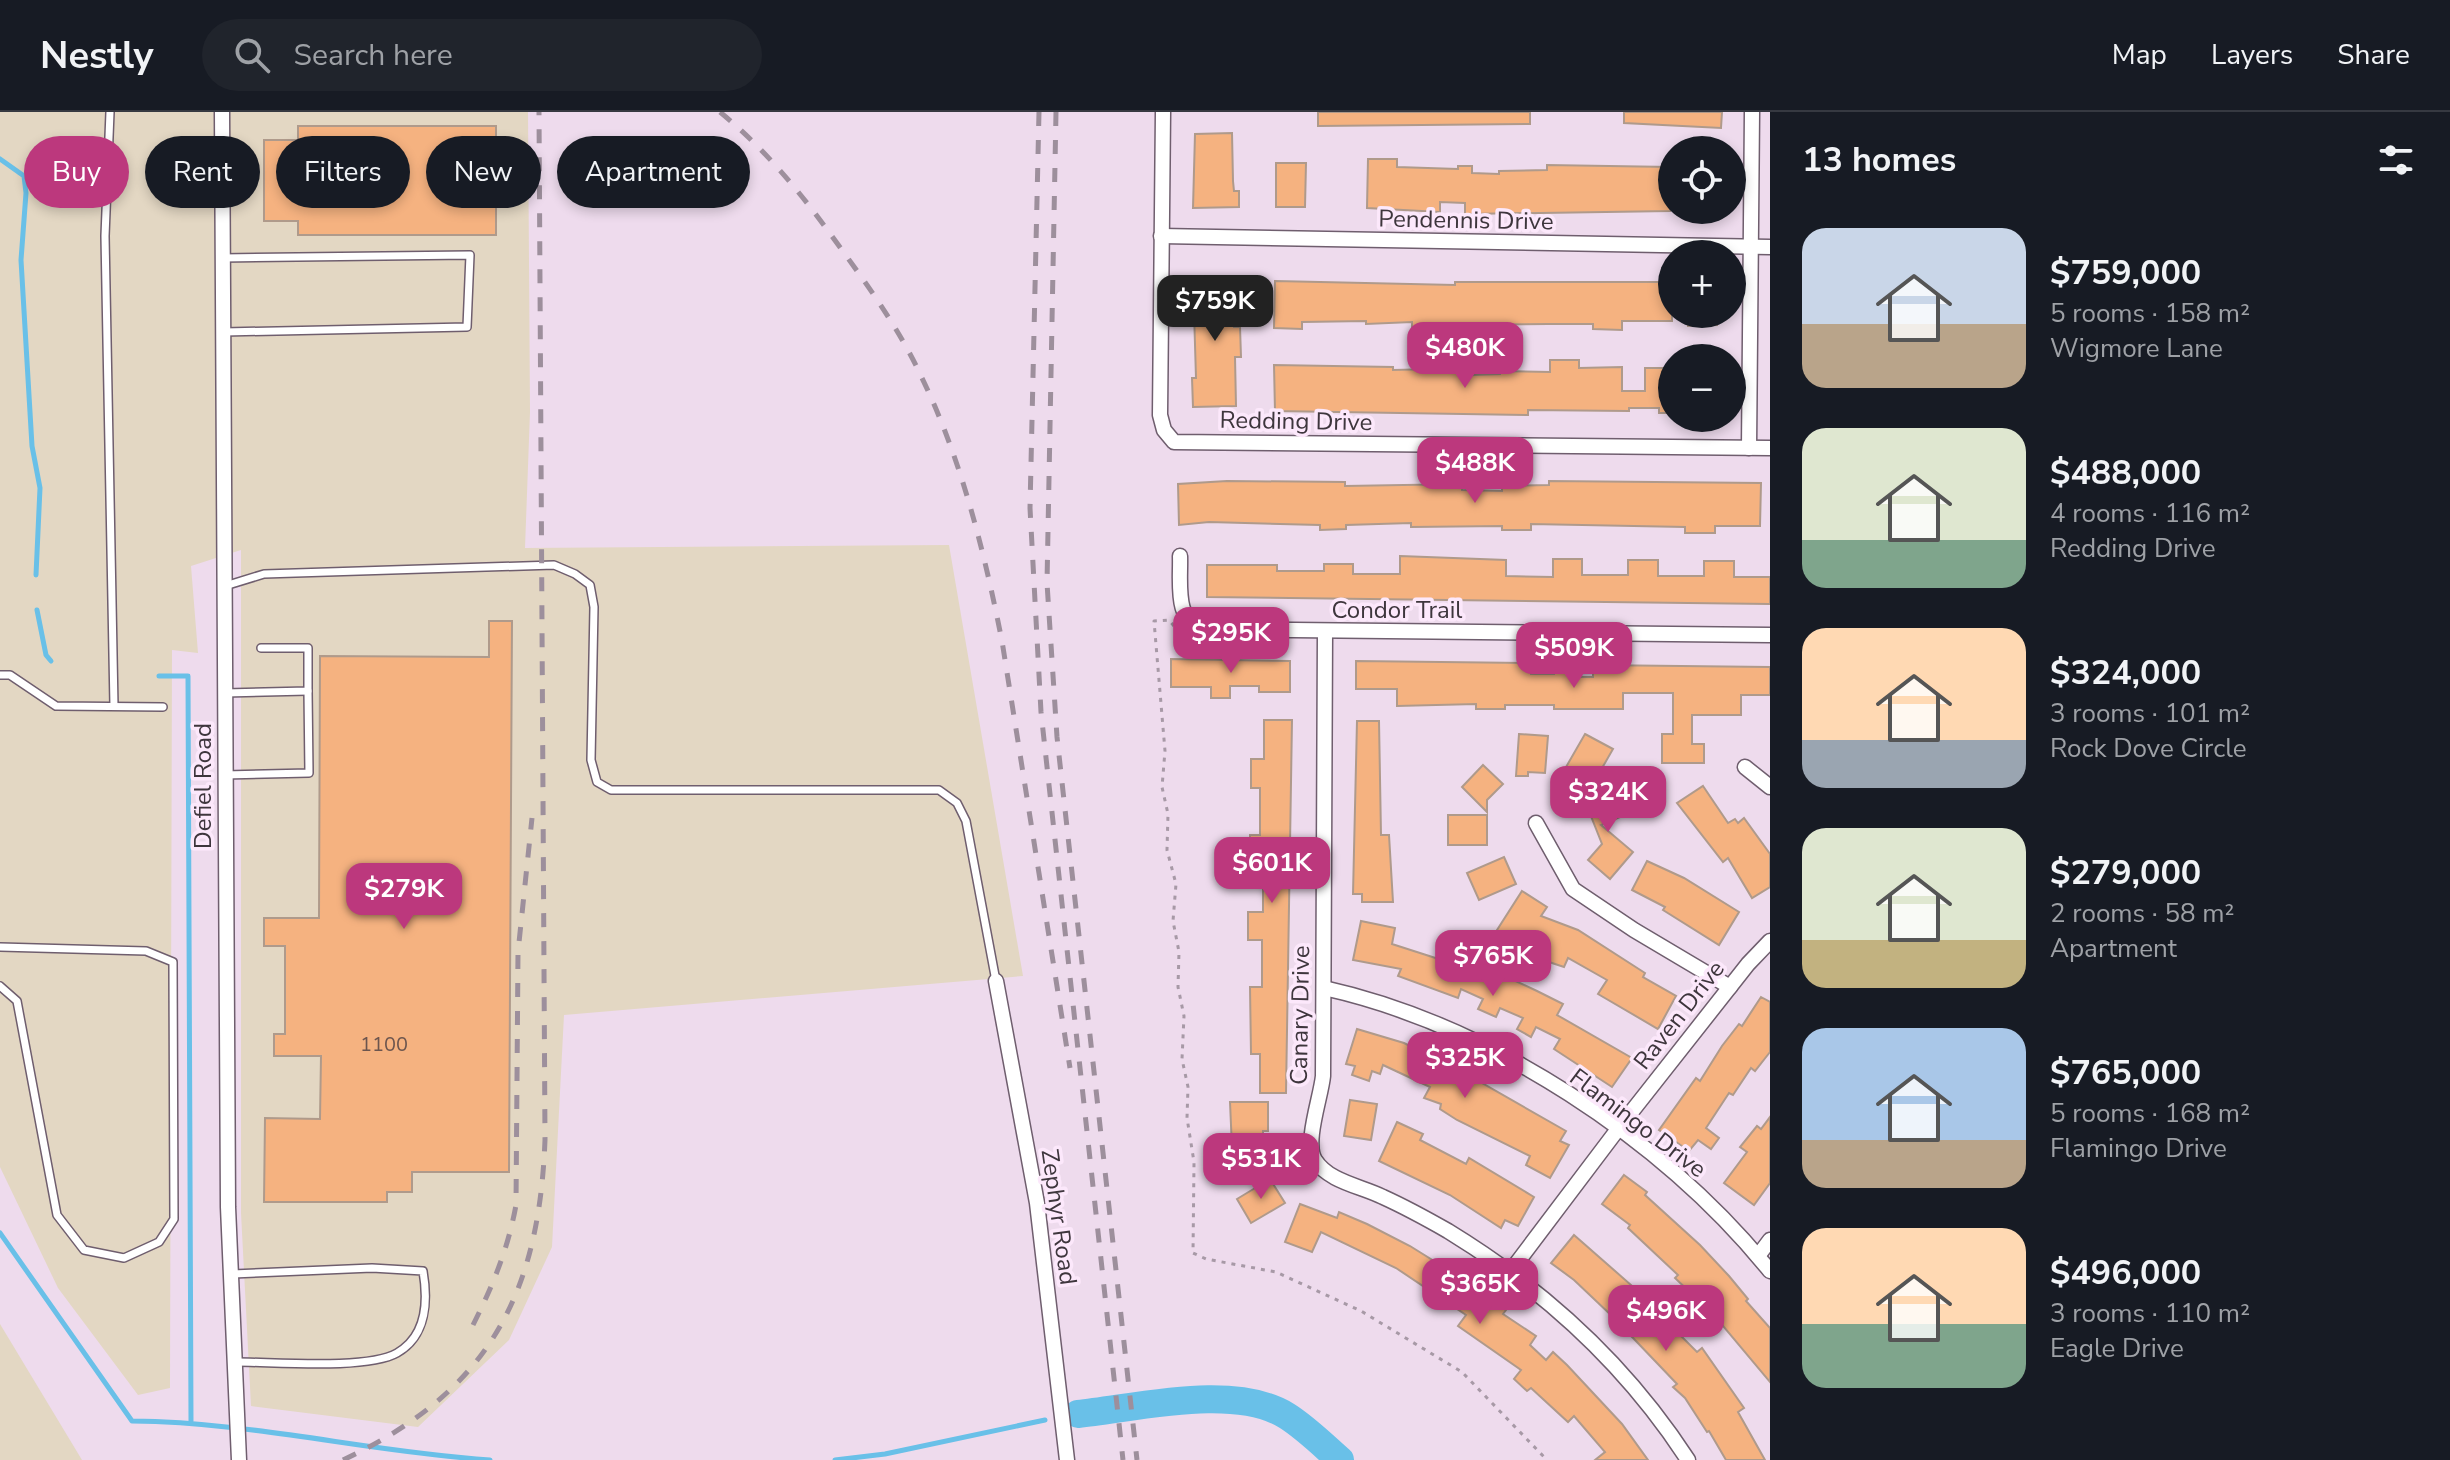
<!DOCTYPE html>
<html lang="en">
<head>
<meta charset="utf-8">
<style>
	:root { --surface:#171b24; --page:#20242c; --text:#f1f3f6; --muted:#9ea1a6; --line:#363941; --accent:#bc387d }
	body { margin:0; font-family:"Nunito Sans",sans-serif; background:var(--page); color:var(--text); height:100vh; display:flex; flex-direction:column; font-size:30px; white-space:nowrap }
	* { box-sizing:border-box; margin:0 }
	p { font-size:26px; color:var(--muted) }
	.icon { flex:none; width:44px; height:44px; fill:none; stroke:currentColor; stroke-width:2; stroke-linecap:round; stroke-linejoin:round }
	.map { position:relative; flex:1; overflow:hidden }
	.side { display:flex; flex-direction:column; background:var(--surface); width:680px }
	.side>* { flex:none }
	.top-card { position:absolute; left:24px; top:24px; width:760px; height:72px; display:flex; gap:16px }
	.tools { position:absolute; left:1658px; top:24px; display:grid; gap:16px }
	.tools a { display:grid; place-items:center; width:88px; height:88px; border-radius:50%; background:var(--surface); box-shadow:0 4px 12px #0003; font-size:40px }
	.price { position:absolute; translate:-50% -68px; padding:0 18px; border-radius:16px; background:var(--accent); color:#fff; font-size:26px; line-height:52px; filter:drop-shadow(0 2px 4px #0008) }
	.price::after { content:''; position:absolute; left:50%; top:48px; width:24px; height:18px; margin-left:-12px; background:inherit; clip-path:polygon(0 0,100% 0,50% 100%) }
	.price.selected { background:#222; color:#fff }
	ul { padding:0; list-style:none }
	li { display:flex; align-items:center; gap:24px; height:200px; padding:0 32px }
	li span { display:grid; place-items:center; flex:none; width:224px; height:160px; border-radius:24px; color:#555 }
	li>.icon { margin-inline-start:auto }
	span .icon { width:96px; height:96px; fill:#fffc; stroke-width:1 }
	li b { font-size:34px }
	h2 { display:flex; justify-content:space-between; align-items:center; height:96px; padding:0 32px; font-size:34px }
	.chip { padding:0 28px; border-radius:36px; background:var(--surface); box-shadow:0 4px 12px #0003; font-size:28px; line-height:72px }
	.chip.selected { background:var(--accent); color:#fff }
	header { display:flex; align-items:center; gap:48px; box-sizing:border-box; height:112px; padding:0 40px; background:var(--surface); border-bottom:2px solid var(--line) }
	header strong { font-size:38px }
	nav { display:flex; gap:44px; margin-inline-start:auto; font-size:28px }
	.search { width:560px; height:72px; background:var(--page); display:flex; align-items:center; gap:20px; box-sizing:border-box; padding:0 28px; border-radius:44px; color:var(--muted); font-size:30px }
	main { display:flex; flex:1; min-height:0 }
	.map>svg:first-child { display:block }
</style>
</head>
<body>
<header>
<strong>Nestly</strong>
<div class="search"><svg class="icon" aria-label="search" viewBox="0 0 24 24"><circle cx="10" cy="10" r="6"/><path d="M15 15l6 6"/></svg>Search here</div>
<nav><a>Map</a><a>Layers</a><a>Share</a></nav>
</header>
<main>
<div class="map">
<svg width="1770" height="1348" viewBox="0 0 1770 1348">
	<rect width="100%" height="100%" fill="#eedbed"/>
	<!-- industrial -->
	<g fill="#e3d7c3">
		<polygon points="0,0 528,0 530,300 525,436 949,433 1023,864 564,903 552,1135 509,1228 418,1315 251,1294 241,1101 241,438 191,454 198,541 172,538 170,1276 138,1283 58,1176 0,1055"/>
		<polygon points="0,1212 82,1348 0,1348"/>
	</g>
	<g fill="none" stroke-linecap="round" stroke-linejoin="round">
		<!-- stream -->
		<g stroke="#69c0e8" stroke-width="5">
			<polyline points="0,47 24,64 26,81 21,148 32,334 40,376 36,463"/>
			<polyline points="37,498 46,543 51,549"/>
			<polyline points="159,564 188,564 191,1309"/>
			<path d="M0 1121 132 1309C252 1310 370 1340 490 1348"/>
			<polyline points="835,1348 885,1342 1045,1308"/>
		</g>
		<!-- river -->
		<path stroke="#69c0e8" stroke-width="28" d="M1078 1302C1136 1296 1235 1271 1287 1304 1306 1316 1323 1333 1340 1348"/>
	</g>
	<!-- building -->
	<g fill="#f5b280" stroke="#af9a8b" stroke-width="2">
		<polygon points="1318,0 1530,0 1530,12 1318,14"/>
		<polygon points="1624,0 1722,0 1721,16 1624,11"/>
		<polygon points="298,14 496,14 496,123 298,123 298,109 264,109 264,28 298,28"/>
		<polygon points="1232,21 1233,69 1234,79 1239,79 1239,95 1193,96 1195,22"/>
		<polygon points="1368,47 1397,47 1397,55 1458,57 1458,54 1472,54 1472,61 1499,62 1499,59 1547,58 1547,53 1671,55 1670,99 1465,102 1465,91 1440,90 1440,100 1367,96"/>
		<polygon points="1276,51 1306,51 1305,95 1276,95"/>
		<polygon points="1193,166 1234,167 1234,215 1240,215 1241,245 1235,245 1236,294 1193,295 1192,266 1196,266"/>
		<polygon points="1275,169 1455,173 1455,170 1672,170 1672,209 1622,209 1622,218 1593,217 1593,212 1548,212 1441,213 1441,220 1412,219 1412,210 1366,212 1366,209 1302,210 1302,217 1274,216"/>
		<polygon points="1688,202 1717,202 1717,213 1688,214"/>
		<polygon points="1550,248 1579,248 1579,256 1622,255 1622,279 1645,279 1645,256 1672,256 1672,301 1659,301 1659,296 1629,296 1629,299 1528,298 1528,303 1275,299 1274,253 1393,255 1393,258 1474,256 1474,263 1500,262 1500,259 1550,260"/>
		<polygon points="1227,369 1345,370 1345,374 1462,372 1462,378 1502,379 1502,374 1549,373 1549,369 1761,371 1760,414 1715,414 1715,421 1685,421 1685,415 1531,412 1531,418 1502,418 1502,414 1411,415 1411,411 1346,413 1346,417 1320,418 1320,413 1209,410 1179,413 1178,372"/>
		<polygon points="1400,444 1506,448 1506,464 1553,465 1553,447 1582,447 1582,463 1628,463 1628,448 1658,448 1658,464 1704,464 1704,449 1734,449 1734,465 1770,465 1770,492 1207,485 1207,453 1277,453 1277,459 1324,459 1324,452 1353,452 1353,462 1400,462"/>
		<polygon points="489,509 512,509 509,1060 412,1060 412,1080 387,1080 387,1090 264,1090 265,1006 320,1007 321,944 274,944 274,922 285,922 285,834 264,834 264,806 319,806 320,544 489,545"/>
		<polygon points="1171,547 1290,549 1290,580 1259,580 1259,574 1230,574 1230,586 1211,586 1211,575 1171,575"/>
		<polygon points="1356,549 1531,551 1531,562 1554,562 1554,554 1570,554 1570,565 1593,565 1593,553 1770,555 1770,583 1741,583 1741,603 1692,603 1692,632 1704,632 1704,651 1662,651 1662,622 1673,622 1673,581 1623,581 1623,597 1554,597 1554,593 1505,593 1505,597 1476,597 1476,592 1397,594 1397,577 1356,577"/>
		<polygon points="1264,608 1292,608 1286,981 1260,981 1260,942 1251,942 1250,875 1262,875 1262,828 1248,828 1248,800 1263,800 1263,752 1250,752 1250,723 1260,723 1260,676 1251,676 1251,647 1264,647"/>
		<polygon points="1357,609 1379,609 1381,723 1389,723 1393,790 1362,790 1362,782 1353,782"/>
		<polygon points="1519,622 1548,624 1545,661 1528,660 1528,664 1516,664"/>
		<polygon points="1585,622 1613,637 1586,684 1558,669"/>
		<polygon points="1483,653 1503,672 1487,688 1487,700 1462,675"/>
		<polygon points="1703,674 1728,711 1735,707 1738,711 1744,706 1770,742 1770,775 1752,786 1728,746 1723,750 1677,691"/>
		<polygon points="1615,677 1625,703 1601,713 1633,740 1610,767 1588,748 1602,732 1585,689"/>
		<rect x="1448" y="703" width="39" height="30"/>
		<polygon points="1504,745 1516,772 1479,788 1467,761"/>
		<polygon points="1647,749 1684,766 1739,800 1719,833 1663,798 1665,795 1632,778"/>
		<polygon points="1522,779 1547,795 1541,804 1578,818 1645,861 1643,865 1676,884 1658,917 1598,882 1607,868 1568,846 1564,855 1534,845 1497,818"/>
		<polygon points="1361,809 1395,816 1392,832 1451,851 1455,841 1537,879 1563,892 1557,903 1632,946 1612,975 1554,937 1560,927 1536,915 1531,925 1517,917 1523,906 1500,896 1496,905 1478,897 1483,887 1461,877 1458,886 1398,864 1401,857 1353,848"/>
		<polygon points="1761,885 1770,890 1770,940 1755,959 1751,956 1733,983 1729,981 1706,1016 1719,1026 1711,1037 1698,1028 1689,1039 1659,1018 1696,966 1700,969 1722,934 1739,912 1742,914"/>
		<polygon points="1357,917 1404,931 1432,945 1427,954 1447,964 1452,954 1566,1019 1560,1029 1569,1033 1550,1066 1526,1053 1530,1044 1457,1008 1440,997 1441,992 1424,986 1430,975 1383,953 1380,962 1372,959 1369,969 1352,963 1355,954 1346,952"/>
		<polygon points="1350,988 1377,992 1371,1028 1344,1024"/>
		<polygon points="1230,990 1268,990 1268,1019 1263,1019 1263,1059 1233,1059"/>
		<polygon points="1770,1005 1770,1071 1754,1093 1724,1071 1747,1040 1740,1035 1757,1014 1761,1017"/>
		<polygon points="1397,1010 1423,1022 1420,1028 1466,1052 1469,1046 1534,1085 1518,1114 1505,1108 1501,1116 1450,1083 1379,1049"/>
		<polygon points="1624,1063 1647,1080 1645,1083 1700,1133 1729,1164 1748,1187 1746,1189 1770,1216 1770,1270 1698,1184 1696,1186 1675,1166 1678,1163 1628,1116 1630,1113 1602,1092"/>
		<polygon points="1270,1067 1285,1091 1251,1111 1237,1087"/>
		<polygon points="1300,1092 1337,1106 1339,1100 1367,1112 1410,1134 1474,1174 1506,1198 1503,1202 1536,1224 1530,1233 1546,1248 1553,1240 1567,1253 1622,1312 1648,1348 1595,1348 1605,1340 1574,1304 1568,1310 1531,1276 1527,1279 1514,1267 1521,1258 1458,1214 1466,1203 1396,1156 1321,1120 1312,1140 1285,1130"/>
		<polygon points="1574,1123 1631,1173 1622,1183 1658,1219 1667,1210 1697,1240 1702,1236 1744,1296 1738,1300 1765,1348 1726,1348 1709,1319 1707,1320 1685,1286 1673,1275 1677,1272 1613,1205 1574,1168 1551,1151"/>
	</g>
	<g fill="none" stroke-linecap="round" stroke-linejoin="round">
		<defs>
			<g id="lane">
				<polyline points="110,0 105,124 114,594"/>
				<polyline points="222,146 470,143 467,215 224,220"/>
				<polyline points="225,474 264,462 554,453 575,462 590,473 594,495 591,648 597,670 611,678 939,678 957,691 966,709 996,869"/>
				<polyline points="0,563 10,563 56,594 163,595"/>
				<polyline points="225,581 308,579 308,536 261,536"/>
				<polyline points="224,663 309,661 308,579"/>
				<polyline points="0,835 146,839 173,850 174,1107 159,1130 124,1146 84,1138 57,1103 17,889 0,874"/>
				<path d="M233 1162 372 1156 423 1159C428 1188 427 1224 397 1241 367 1258 275 1250 237 1250"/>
			</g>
			<g id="street">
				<polyline points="222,0 228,1095 239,1348"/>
				<polyline points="1163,0 1160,303 1164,318 1174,330 1770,336"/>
				<polyline points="1161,124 1770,135"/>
				<polyline points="1749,336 1752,0"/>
				<path d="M1180 444C1181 470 1173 512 1206 517L1770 523"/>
				<path d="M1325 520 1323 964C1321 985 1304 1031 1315 1048 1329 1070 1361 1074 1383 1085 1405 1095 1427 1107 1448 1119 1543 1177 1627 1254 1688 1348"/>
				<polyline points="1745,655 1770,675"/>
				<polyline points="1536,711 1573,777 1634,818 1730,875"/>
				<polyline points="996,869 1037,1091 1067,1348"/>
				<path d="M1324 876C1490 913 1663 1027 1770 1159"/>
				<polyline points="1758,1144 1770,1128"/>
				<polyline points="1510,1160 1618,1017 1748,852 1770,829"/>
			</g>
		</defs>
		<!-- lane casing -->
		<use href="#lane" stroke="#6f5e6e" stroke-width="10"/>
		<!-- street casing -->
		<use href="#street" stroke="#6f5e6e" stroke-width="17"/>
		<!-- path -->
		<polyline stroke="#a799a6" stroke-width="3" stroke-dasharray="4 6" stroke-linecap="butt" points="1174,514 1169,508 1154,509 1165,639 1162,675 1168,702 1167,738 1176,772 1173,809 1179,840 1178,875 1184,904 1182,947 1188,975 1187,1006 1194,1050 1193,1141 1206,1147 1276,1160 1361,1199 1462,1260 1547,1348"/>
		<!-- lane -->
		<use href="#lane" stroke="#fff" stroke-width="7"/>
		<!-- street -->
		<use href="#street" stroke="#fff" stroke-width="14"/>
		<!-- rail -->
		<g stroke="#9d8f9c" stroke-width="5" stroke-dasharray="14 14" stroke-linecap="butt">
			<path d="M720 0C764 36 801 81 834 127 866 171 899 216 922 266 962 349 984 439 1002 529L1070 956"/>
			<polyline points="1039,0 1030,396 1041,600 1123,1348"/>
			<polyline points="1056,0 1047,471 1057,625 1137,1348"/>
			<path d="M473 1213C493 1173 508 1137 516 1093L518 840 532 706"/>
			<path d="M343 1348C488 1280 539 1184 545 1028L539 0"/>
		</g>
	</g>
	<g text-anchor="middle" stroke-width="7" stroke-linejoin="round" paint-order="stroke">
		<!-- number labels -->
		<g font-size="20" fill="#6c554e">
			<text x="384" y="939">1100</text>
		</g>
		<!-- street labels -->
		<g font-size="24" fill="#3e363d" stroke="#fce8fb">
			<text transform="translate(1466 108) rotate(1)" y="8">Pendennis Drive</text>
			<text transform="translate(1296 309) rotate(1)" y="8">Redding Drive</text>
			<text x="1397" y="506">Condor Trail</text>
			<text transform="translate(203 674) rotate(-90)" y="8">Defiel Road</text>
			<text transform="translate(1300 903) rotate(-89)" y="8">Canary Drive</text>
			<text transform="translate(1679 903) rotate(-52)" y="8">Raven Drive</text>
			<text transform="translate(1638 1011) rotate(37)" y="8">Flamingo Drive</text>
			<text transform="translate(1059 1105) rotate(82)" y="8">Zephyr Road</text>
		</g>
	</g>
</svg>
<div class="tools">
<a><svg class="icon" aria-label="locate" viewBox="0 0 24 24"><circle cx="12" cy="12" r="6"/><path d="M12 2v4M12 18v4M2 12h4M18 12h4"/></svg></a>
<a>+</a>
<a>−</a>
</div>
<b class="price selected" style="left:1215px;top:231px">$759K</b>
<b class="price" style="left:1465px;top:278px">$480K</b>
<b class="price" style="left:1475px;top:393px">$488K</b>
<b class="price" style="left:1231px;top:563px">$295K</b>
<b class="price" style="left:1574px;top:578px">$509K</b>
<b class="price" style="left:1608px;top:722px">$324K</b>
<b class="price" style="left:1272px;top:793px">$601K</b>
<b class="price" style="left:404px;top:819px">$279K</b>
<b class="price" style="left:1493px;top:886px">$765K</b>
<b class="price" style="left:1465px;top:988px">$325K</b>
<b class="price" style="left:1261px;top:1089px">$531K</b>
<b class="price" style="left:1480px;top:1214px">$365K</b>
<b class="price" style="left:1666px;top:1241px">$496K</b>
<div class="top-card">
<a class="chip selected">Buy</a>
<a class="chip">Rent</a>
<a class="chip">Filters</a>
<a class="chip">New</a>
<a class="chip">Apartment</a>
</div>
</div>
<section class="side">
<h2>13 homes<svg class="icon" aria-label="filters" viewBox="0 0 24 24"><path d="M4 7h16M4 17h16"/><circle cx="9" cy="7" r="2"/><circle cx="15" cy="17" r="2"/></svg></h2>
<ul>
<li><span style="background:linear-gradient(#c9d6e8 60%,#b9a48a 0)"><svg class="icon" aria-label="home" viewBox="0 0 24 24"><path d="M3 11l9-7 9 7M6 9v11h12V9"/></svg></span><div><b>$759,000</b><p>5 rooms · 158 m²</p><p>Wigmore Lane</p></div></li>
<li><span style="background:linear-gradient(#dfe7d0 70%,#7fa58c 0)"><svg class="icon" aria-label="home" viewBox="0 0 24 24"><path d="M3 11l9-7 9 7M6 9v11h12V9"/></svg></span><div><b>$488,000</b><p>4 rooms · 116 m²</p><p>Redding Drive</p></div></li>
<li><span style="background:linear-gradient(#ffd9b3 70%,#9aa5b1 0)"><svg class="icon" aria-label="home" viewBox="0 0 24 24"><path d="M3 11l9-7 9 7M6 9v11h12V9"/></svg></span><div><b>$324,000</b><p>3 rooms · 101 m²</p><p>Rock Dove Circle</p></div></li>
<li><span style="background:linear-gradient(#dfe7d0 70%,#c2b280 0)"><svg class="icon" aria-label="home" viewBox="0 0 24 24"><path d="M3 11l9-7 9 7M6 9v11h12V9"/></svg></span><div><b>$279,000</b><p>2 rooms · 58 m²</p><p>Apartment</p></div></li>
<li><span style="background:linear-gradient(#a9c7e8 70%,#b9a48a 0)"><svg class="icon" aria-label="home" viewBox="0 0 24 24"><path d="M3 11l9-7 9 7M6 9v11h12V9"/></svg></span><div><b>$765,000</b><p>5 rooms · 168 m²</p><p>Flamingo Drive</p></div></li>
<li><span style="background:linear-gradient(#ffd9b3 60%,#7fa58c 0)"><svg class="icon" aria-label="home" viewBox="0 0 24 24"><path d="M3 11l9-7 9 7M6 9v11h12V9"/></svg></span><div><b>$496,000</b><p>3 rooms · 110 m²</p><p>Eagle Drive</p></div></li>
</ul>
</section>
</main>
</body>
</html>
